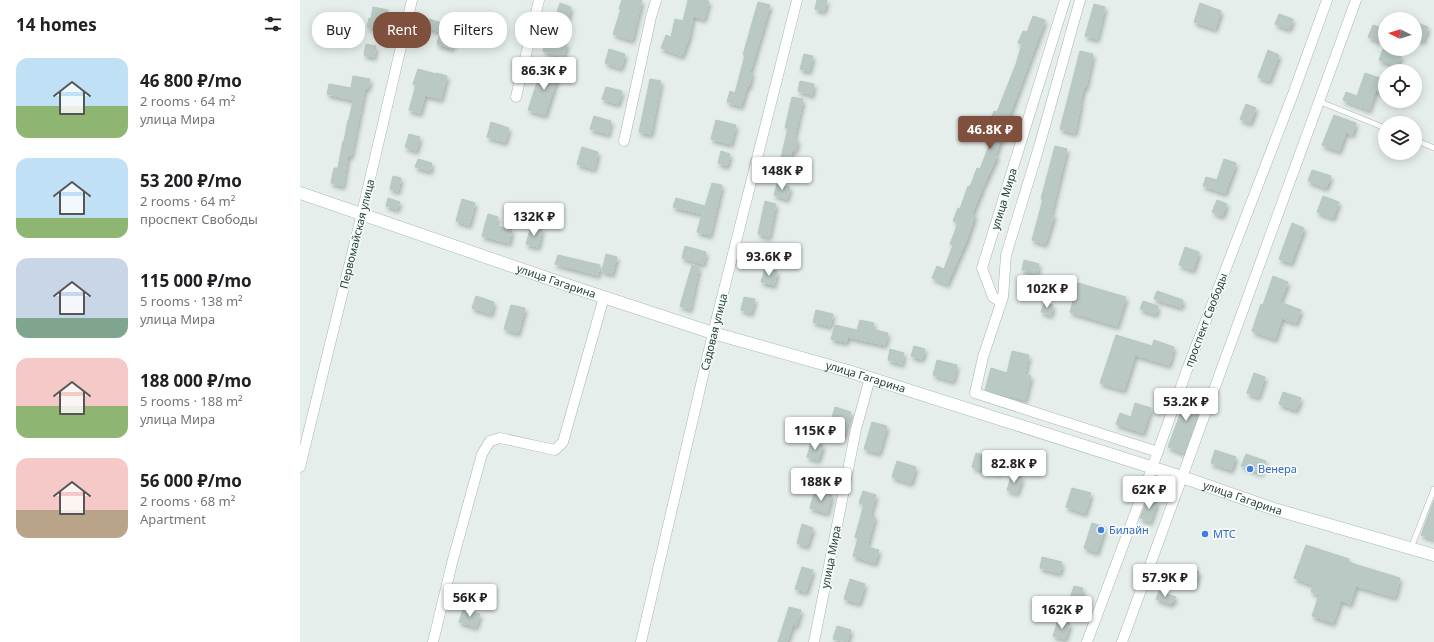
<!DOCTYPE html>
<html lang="en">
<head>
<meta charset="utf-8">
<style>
	:root { --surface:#fff; --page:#f6f6f6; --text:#202124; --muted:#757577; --accent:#7f503e }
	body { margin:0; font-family:"Noto Sans",sans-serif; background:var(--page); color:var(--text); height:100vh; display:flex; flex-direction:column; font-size:15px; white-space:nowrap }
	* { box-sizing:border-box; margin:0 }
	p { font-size:13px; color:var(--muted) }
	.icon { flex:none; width:22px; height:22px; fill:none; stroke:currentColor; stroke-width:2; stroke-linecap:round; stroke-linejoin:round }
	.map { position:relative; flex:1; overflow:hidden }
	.panel { display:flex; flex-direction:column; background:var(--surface); width:300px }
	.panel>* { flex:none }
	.guide { position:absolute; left:12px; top:12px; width:380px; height:36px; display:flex; gap:8px }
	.needle { width:26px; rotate:275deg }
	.buttons { position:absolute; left:1078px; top:12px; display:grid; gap:8px }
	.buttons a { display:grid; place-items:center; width:44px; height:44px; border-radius:50%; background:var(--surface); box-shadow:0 2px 10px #0003; font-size:20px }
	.price { position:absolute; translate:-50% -34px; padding:0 9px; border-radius:4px; background:#fff; color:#222; font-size:13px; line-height:26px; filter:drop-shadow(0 1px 2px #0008) }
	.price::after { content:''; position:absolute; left:50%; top:24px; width:12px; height:9px; margin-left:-6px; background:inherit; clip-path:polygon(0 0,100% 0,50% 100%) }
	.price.on { background:var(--accent); color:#fff }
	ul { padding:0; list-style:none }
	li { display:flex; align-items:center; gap:12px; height:100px; padding:0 16px }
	li span { display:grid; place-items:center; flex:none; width:112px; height:80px; border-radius:12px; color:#555 }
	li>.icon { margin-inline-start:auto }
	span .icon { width:48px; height:48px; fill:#fffc; stroke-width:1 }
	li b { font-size:17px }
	h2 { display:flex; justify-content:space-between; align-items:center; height:48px; padding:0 16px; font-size:17px }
	.tag { padding:0 14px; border-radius:16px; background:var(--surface); box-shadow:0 2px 10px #0003; font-size:14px; line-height:36px }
	.tag.on { background:var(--accent); color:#fff }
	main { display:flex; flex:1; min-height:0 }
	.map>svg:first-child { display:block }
</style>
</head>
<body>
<main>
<section class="panel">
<h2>14 homes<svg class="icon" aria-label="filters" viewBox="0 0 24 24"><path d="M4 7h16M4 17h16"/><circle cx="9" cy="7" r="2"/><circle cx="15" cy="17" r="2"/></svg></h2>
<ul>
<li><span style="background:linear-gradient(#bfe0f5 60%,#8fb573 0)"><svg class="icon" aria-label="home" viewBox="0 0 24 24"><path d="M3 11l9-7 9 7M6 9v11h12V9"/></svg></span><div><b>46 800 ₽/mo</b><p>2 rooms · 64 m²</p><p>улица Мира</p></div></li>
<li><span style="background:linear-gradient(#bfe0f5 75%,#8fb573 0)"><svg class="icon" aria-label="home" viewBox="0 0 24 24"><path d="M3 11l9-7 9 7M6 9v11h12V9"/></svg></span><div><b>53 200 ₽/mo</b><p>2 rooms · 64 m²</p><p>проспект Свободы</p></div></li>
<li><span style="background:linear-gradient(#c9d6e8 75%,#7fa58c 0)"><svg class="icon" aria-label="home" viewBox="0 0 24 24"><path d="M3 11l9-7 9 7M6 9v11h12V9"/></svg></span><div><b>115 000 ₽/mo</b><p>5 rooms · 138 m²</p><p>улица Мира</p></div></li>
<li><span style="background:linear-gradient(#f6c9c9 60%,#8fb573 0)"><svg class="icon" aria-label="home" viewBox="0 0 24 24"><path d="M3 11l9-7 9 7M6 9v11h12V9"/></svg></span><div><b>188 000 ₽/mo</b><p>5 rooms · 188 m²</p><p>улица Мира</p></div></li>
<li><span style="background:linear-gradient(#f6c9c9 65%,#b9a48a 0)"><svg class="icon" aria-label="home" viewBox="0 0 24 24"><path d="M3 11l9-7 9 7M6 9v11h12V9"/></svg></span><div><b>56 000 ₽/mo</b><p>2 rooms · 68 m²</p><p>Apartment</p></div></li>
</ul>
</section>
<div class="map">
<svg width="1134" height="642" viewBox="0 0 1134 642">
	<defs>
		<filter id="shadow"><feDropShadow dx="2" dy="3.5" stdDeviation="2" flood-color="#0004"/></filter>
	</defs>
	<rect width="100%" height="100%" fill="#e5eeea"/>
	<!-- building -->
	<g fill="#bac9c4" stroke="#b7c8c2" filter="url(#shadow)">
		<polygon points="322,0 342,0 332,40 313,34 321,9 319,9"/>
		<polygon points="388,0 404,0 409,1 404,19 393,16 389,37 382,56 361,48 366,35 371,37 375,19 383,21"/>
		<polygon points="517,0 527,0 524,11 515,9"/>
		<polygon points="458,2 470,5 450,72 452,73 449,86 447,86 441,106 427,102 430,91 435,93 445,55 443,55"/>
		<polygon points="260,3 271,7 265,26 254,22"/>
		<polygon points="900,3 921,11 915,29 894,22"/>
		<polygon points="794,4 805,7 797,39 785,36"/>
		<polygon points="73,7 88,10 86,19 80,18 78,30 67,27 69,18 71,19"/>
		<polygon points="979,14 993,19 989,29 975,24"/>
		<polygon points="733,16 745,20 709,116 712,117 708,127 706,127 695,155 697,156 684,184 672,214 675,215 667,239 647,284 632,278 637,266 644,269 653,245 650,244 658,223 653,221 658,208 660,209 668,186 670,187 677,168 680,169 690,143 686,141 694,122 690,121 694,111 697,112 716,64 722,44 718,43 723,31 727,32"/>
		<polygon points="129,19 145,24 142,32 127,28"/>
		<polygon points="1115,22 1128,27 1123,41 1115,38"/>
		<polygon points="1073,25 1084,29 1079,41 1068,37"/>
		<polygon points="139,36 154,41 152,48 137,44"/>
		<polygon points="247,38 267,44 263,57 243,51"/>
		<polygon points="66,44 76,46 74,57 64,55"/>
		<polygon points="309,49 325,54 321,68 305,63"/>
		<polygon points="1083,49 1101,56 1097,66 1079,60"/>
		<polygon points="968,50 979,55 969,81 958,77"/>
		<polygon points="780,51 793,54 786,87 784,87 780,103 781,103 775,133 760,129"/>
		<polygon points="504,54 513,56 509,71 500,69"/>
		<polygon points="242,67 259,72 245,115 228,110"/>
		<polygon points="118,69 136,74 137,73 147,76 141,99 125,95 120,113 109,110 116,85 113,84"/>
		<polygon points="1065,73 1085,80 1080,92 1076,90 1069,110 1043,100 1046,92 1057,96"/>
		<polygon points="53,76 70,79 68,88 65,88 51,156 48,155 43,186 31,183 34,168 38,168 43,141 44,141 48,120 49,120 53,100 27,94 29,84 51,88"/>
		<polygon points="350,79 361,81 351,134 339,132"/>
		<polygon points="500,81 514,84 512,95 498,91"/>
		<polygon points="306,87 322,91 318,104 302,99"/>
		<polygon points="492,97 503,99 494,139 498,140 495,151 492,150 485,179 474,176 477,162 480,162 488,128 485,128"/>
		<polygon points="946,104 956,108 950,123 940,119"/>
		<polygon points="1034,115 1056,123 1052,135 1046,132 1039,151 1022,145"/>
		<polygon points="294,116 311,121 308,134 290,129"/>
		<polygon points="416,120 436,125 431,144 411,139"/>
		<polygon points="191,122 209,128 205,142 187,137"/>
		<polygon points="109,134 120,137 116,151 105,147"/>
		<polygon points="755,146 767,149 751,214 754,215 745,244 732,240 743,199 741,199"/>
		<polygon points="282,147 298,152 294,169 277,164"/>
		<polygon points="421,151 430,154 427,166 418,163"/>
		<polygon points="118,159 132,163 130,171 115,167"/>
		<polygon points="924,159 936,163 925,193 903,186 906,177 917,180"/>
		<polygon points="1012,170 1031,176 1026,188 1008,181"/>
		<polygon points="93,176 101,178 98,191 90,189"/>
		<polygon points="412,183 422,185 410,235 397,232 402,214 373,207 376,198 405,206"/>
		<polygon points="477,184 490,187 487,199 474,195"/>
		<polygon points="1023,196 1039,202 1033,218 1017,212"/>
		<polygon points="88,198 100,202 97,209 86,206"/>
		<polygon points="162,199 175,203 169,225 156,221"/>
		<polygon points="917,200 927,204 922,216 912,212"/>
		<polygon points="465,201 476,204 469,237 458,234"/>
		<polygon points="188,214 198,217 195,225 212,230 209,243 182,236"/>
		<polygon points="992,223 1004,228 991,263 979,259"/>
		<polygon points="231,226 242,229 238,247 226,244"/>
		<polygon points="385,246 406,252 403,264 382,258"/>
		<polygon points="885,247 899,252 893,270 879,265"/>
		<polygon points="456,249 468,252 465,261 453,258"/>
		<polygon points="306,254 317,257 312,274 302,271"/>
		<polygon points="258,255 300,265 298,275 255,264"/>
		<polygon points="724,260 739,264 737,274 722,270"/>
		<polygon points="392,265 399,267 390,309 380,306"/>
		<polygon points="465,268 477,271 474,285 461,282"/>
		<polygon points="973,276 988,282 980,302 1001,310 996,323 982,318 975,339 952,331 961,304 963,305"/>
		<polygon points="778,283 826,297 817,326 770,312"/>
		<polygon points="857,291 883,300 881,307 854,299"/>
		<polygon points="176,296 194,302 191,314 172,308"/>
		<polygon points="444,297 455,299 451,313 441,310"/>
		<polygon points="843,301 858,306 856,314 840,309"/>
		<polygon points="744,302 753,305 751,315 741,312"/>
		<polygon points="211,305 225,308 218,333 204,329"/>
		<polygon points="516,310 533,314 530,326 513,322"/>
		<polygon points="560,320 574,323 572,329 588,333 585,345 548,337 546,342 531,339 535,325 557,330"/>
		<polygon points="816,335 852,346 854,340 874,347 869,365 835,355 824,390 800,383"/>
		<polygon points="614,346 625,349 622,359 611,356"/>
		<polygon points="590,349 604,353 602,364 588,360"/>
		<polygon points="712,351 729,355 725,374 731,376 725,400 685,390 691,368 707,373"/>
		<polygon points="637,360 657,365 653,381 633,375"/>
		<polygon points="954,373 965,377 958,397 947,393"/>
		<polygon points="889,390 905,396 884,453 868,447"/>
		<polygon points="983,392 1001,398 996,410 979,404"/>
		<polygon points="835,403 851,408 843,433 816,424 820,413 831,417"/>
		<polygon points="535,407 551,412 544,436 528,431"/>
		<polygon points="507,418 523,422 519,434 504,430"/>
		<polygon points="572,422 587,426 579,453 564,449"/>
		<polygon points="511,442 523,445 518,460 507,457"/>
		<polygon points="915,450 936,457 931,470 911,463"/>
		<polygon points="676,453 695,459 695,457 704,460 700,472 682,466 681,470 672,467"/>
		<polygon points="946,454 966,461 961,473 941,466"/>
		<polygon points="597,461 616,467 611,483 592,477"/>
		<polygon points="712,474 722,477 717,493 707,490"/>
		<polygon points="772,488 791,493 785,513 766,507"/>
		<polygon points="515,490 532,495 527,513 510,508"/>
		<polygon points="563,491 576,495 570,515 575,516 567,547 579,550 575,563 553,556 558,538 555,537 564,504 559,503"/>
		<polygon points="848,498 857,502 850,522 840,518"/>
		<polygon points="1134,500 1134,539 1121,535"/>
		<polygon points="792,523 805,527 797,552 784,548"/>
		<polygon points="502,524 513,528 507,546 497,543"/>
		<polygon points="1006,545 1049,559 1048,562 1100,578 1095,597 1056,586 1050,604 1041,600 1033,623 1012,616 1019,595 1011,592 1013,585 994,578"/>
		<polygon points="742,557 762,562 760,573 740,568"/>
		<polygon points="502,567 513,570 506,592 495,589"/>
		<polygon points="887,567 899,572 895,585 882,580"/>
		<polygon points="550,579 565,584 559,603 544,599"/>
		<polygon points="774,586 783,588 779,601 770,598"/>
		<polygon points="859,591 876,597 871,604 856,599"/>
		<polygon points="489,607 501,610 496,626 493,624 487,642 478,642"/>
		<polygon points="163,609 180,614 176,627 159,622"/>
		<polygon points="758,620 770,623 765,639 753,636"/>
		<polygon points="537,626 551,630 547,642 533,639"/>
	</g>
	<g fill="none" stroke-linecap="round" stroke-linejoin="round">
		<defs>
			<g id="lane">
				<polyline points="1018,101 1085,128"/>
				<polyline points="1115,140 1134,148"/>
				<polyline points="1111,548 1134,489"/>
			</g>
			<g id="street">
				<polyline points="780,0 739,147 706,255 703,297 683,357 675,393 858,452"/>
				<polyline points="216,97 239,0"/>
				<polyline points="324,141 351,17 356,0"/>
				<polyline points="701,302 693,297 682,268 765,0"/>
				<polyline points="0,467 62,213 112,0"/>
				<polyline points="133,642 152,563 182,454 190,441 200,438 255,450 263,442 304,297"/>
				<polyline points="341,642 413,333 497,0"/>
				<polyline points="514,642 556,429 570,378"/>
				<polyline points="787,642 852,468 888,367 993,94 1027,0"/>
				<polyline points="822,642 1056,0"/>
			</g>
			<g id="secondary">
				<path id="s1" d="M0 193 273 287 413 333 548 371 882 477 974 509 1134 555"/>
			</g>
		</defs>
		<!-- lane casing -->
		<use href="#lane" stroke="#a7b6b2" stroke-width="6"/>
		<!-- street casing -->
		<use href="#street" stroke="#a7b6b2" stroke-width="11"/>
		<!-- secondary casing -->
		<use href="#secondary" stroke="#a3bab3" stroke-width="13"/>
		<!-- lane -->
		<use href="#lane" stroke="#fff" stroke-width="5"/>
		<!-- street -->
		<use href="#street" stroke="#fff" stroke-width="10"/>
		<!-- secondary -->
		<use href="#secondary" stroke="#fff" stroke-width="12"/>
	</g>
	<!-- markers -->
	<g fill="#3f7fe0" stroke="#f6faf8" stroke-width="1.5">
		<circle cx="950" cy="469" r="4"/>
		<circle cx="801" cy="530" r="4"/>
		<circle cx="905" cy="534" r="4"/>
	</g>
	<g text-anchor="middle" stroke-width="3.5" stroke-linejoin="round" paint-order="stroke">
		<!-- street labels -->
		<g font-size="11" fill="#23403a" stroke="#f6faf8">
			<text transform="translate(704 199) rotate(-73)" y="4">улица Мира</text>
			<text transform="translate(57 234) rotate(-76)" y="4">Первомайская улица</text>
			<text dy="4" stroke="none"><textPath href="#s1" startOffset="271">улица Гагарина</textPath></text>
			<text transform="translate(906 320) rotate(-69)" y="4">проспект Свободы</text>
			<text transform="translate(414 332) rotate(-76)" y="4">Садовая улица</text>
			<text dy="4" stroke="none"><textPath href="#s1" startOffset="595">улица Гагарина</textPath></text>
			<text dy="4" stroke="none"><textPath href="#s1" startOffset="991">улица Гагарина</textPath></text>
			<text transform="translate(531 557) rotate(-79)" y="4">улица Мира</text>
		</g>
		<!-- shop labels -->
		<g font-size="11" fill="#366cbe" stroke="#f6faf8" text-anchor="start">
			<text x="958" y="473">Венера</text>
			<text x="809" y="534">Билайн</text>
			<text x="913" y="538">МТС</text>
		</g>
	</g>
</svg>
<div class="buttons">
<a><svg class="needle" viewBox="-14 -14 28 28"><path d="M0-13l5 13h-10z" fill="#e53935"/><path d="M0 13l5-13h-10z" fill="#757577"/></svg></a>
<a><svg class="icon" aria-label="locate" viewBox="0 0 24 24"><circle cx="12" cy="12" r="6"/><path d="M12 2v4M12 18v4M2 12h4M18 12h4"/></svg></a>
<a><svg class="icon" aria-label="layers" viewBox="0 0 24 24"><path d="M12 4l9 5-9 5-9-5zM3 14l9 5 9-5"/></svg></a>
</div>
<b class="price" style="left:244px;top:91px">86.3K ₽</b>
<b class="price on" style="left:690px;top:150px">46.8K ₽</b>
<b class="price" style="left:482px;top:191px">148K ₽</b>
<b class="price" style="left:234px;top:237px">132K ₽</b>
<b class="price" style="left:469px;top:277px">93.6K ₽</b>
<b class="price" style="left:747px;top:309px">102K ₽</b>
<b class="price" style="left:886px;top:422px">53.2K ₽</b>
<b class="price" style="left:515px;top:451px">115K ₽</b>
<b class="price" style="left:714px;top:484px">82.8K ₽</b>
<b class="price" style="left:521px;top:502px">188K ₽</b>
<b class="price" style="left:849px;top:510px">62K ₽</b>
<b class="price" style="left:865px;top:598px">57.9K ₽</b>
<b class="price" style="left:170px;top:618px">56K ₽</b>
<b class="price" style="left:762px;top:630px">162K ₽</b>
<div class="guide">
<a class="tag">Buy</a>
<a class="tag on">Rent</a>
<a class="tag">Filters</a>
<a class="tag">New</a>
</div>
</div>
</main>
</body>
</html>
